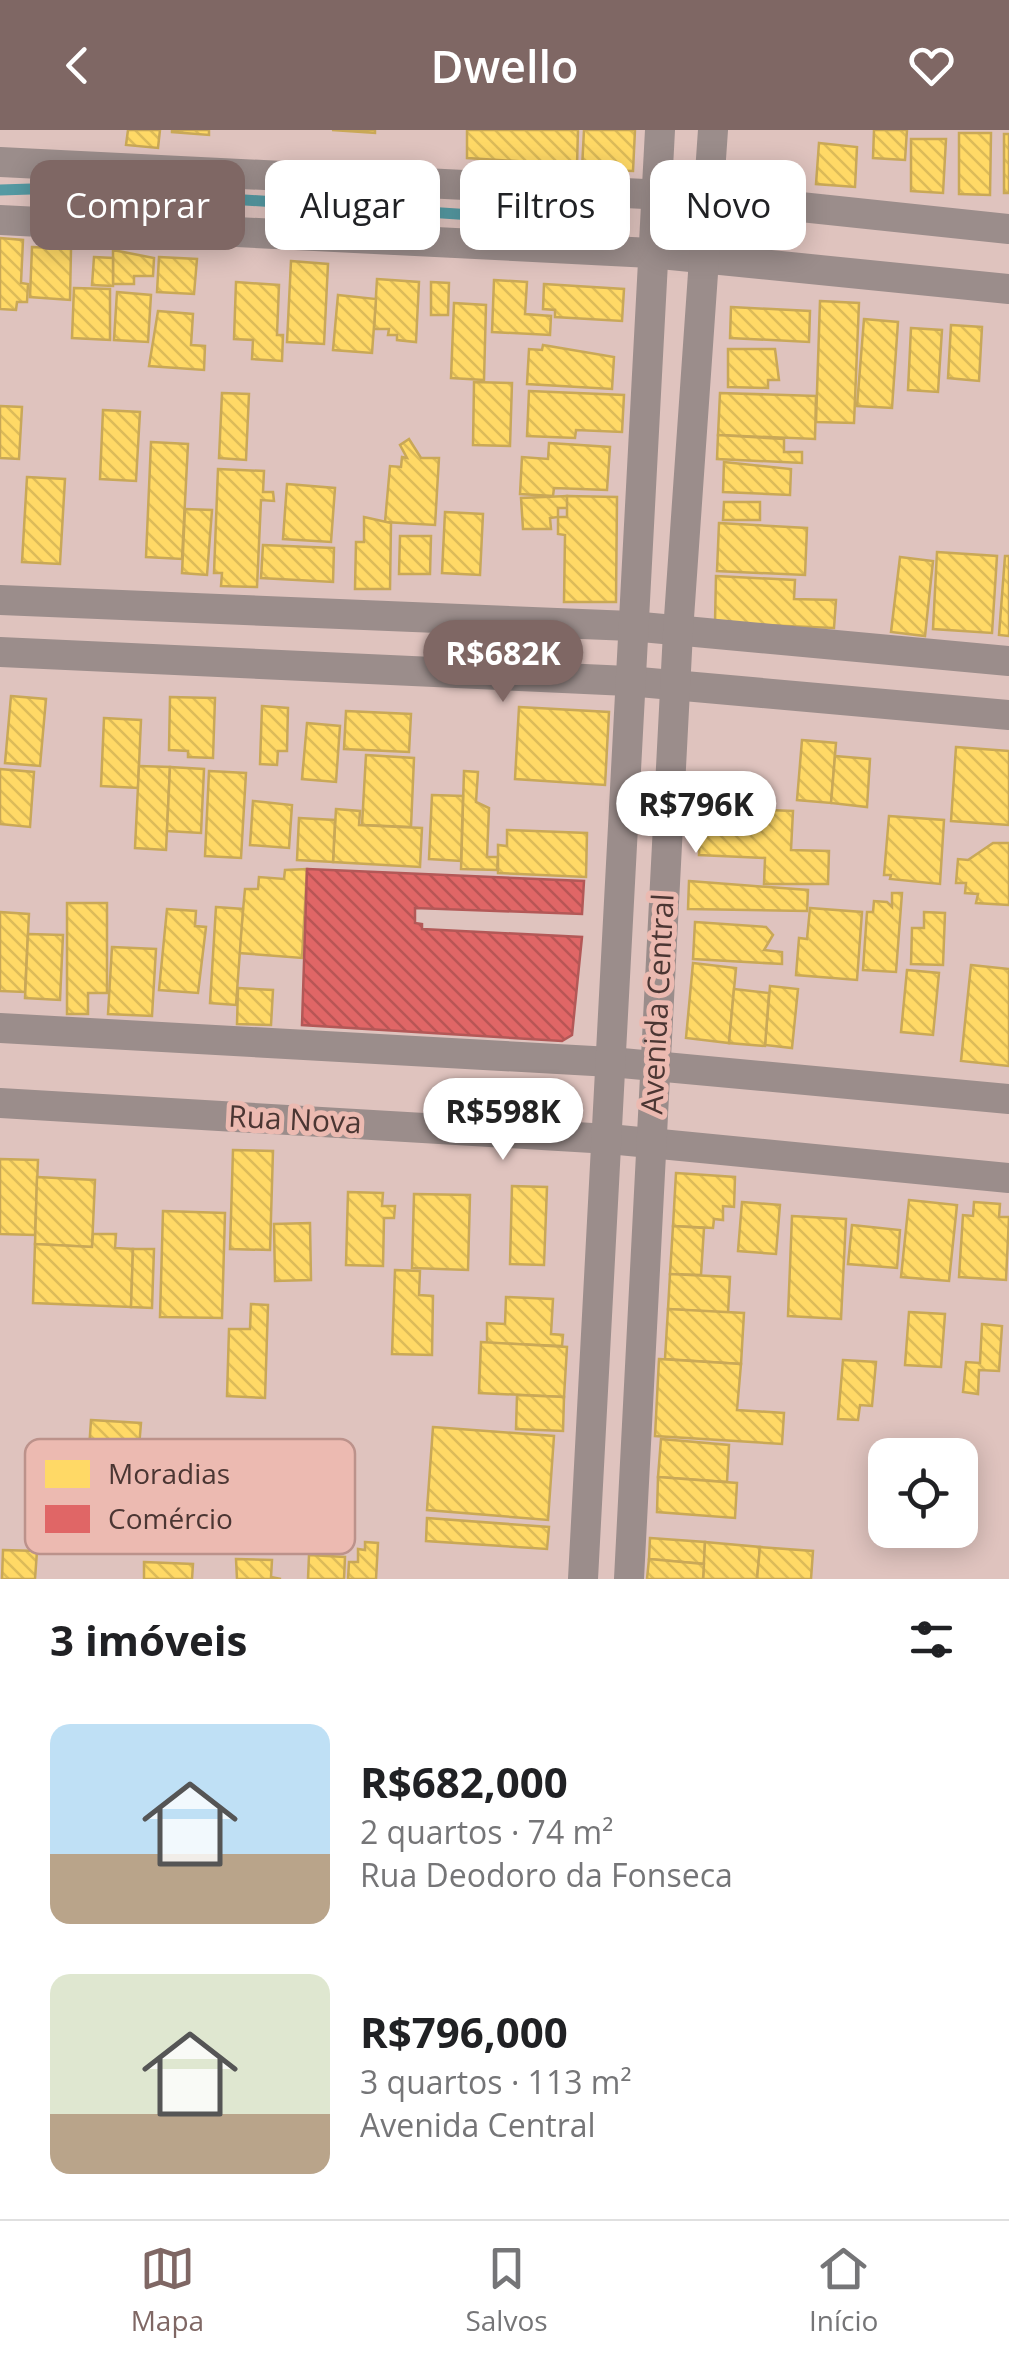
<!DOCTYPE html>
<html lang="pt">
<head>
<meta charset="utf-8">
<style>
	:root { --surface:#fff; --page:#f6f6f6; --text:#202124; --muted:#757577; --line:#e0e0e0; --accent:#7f6764 }
	body { margin:0; font-family:"Open Sans",sans-serif; background:var(--page); color:var(--text); height:100vh; display:flex; flex-direction:column; font-size:38px; white-space:nowrap }
	* { box-sizing:border-box; margin:0 }
	p { font-size:32px; color:var(--muted) }
	.icon { flex:none; width:55px; height:55px; fill:none; stroke:currentColor; stroke-width:2; stroke-linecap:round; stroke-linejoin:round }
	.map { position:relative; height:1449px; overflow:hidden }
	.details { display:flex; flex-direction:column; background:var(--surface); flex:1 }
	.details>* { flex:none }
	.hud { position:absolute; left:30px; top:30px; width:950px; height:90px; display:flex; gap:20px }
	.buttons { position:absolute; left:868px; top:1308px; display:grid; gap:20px }
	.buttons a { display:grid; place-items:center; width:110px; height:110px; border-radius:20px; background:var(--surface); box-shadow:0 5px 25px #0003; font-size:50px }
	.price { position:absolute; translate:-50% -85px; padding:0 22px; border-radius:35px; background:#fff; color:#222; font-size:32px; line-height:65px; filter:drop-shadow(0 2px 5px #0008) }
	.price::after { content:''; position:absolute; left:50%; top:60px; width:30px; height:22px; margin-left:-15px; background:inherit; clip-path:polygon(0 0,100% 0,50% 100%) }
	.price.on { background:var(--accent); color:#fff }
	ul { padding:0; list-style:none }
	li { display:flex; align-items:center; gap:30px; height:250px; padding:0 50px }
	li span { display:grid; place-items:center; flex:none; width:280px; height:200px; border-radius:20px; color:#555 }
	li>.icon { margin-inline-start:auto }
	span .icon { width:120px; height:120px; fill:#fffc; stroke-width:1 }
	li b { font-size:42px }
	h2 { display:flex; justify-content:space-between; align-items:center; height:120px; padding:0 50px; font-size:42px }
	.chip { padding:0 35px; border-radius:20px; background:var(--surface); box-shadow:0 5px 25px #0003; font-size:35px; line-height:90px }
	.chip.on { background:var(--accent); color:#fff }
	header { display:flex; justify-content:space-between; align-items:center; height:130px; padding:0 50px; background:var(--accent); color:#fff; font-size:45px; font-weight:600 }
	.tabs { display:flex; justify-content:space-around; align-items:center; height:140px; border-top:2px solid var(--line); background:var(--surface); font-size:28px; color:var(--muted) }
	.tabs a { display:grid; justify-items:center; gap:5px }
	.tabs .on { color:var(--accent) }
	.map>svg:first-child { display:block }
</style>
</head>
<body>
<header><svg class="icon" aria-label="back" viewBox="0 0 24 24"><path d="M15 5l-7 7 7 7"/></svg>Dwello<svg class="icon" aria-label="heart" viewBox="0 0 24 24"><path d="M12 20l-8-8c-3-5 5-10 8-4 3-6 11-1 8 4z"/></svg></header>
<div class="map">
<svg width="1009" height="1449" viewBox="0 0 1009 1449">
	<defs>
		<pattern id="homes-back-hatch" width="6" height="6" patternUnits="userSpaceOnUse" patternTransform="scale(2.5)"><rect width="6" height="6" fill="#ffd966"/><path d="M-1 5l2 2M0 0l6 6M5-1l2 2" fill="none" stroke="#dcbb59"/></pattern>
		<pattern id="shops-back-hatch" width="6" height="6" patternUnits="userSpaceOnUse" patternTransform="scale(2.5)"><rect width="6" height="6" fill="#e06666"/><path d="M-1 5l2 2M0 0l6 6M5-1l2 2" fill="none" stroke="#b85555"/></pattern>
	</defs>
	<rect width="100%" height="100%" fill="#dfc3be"/>
	<!-- homes -->
	<g fill="url(#homes-back-hatch)" stroke="#c9a857" stroke-width="2.5">
		<polygon points="128,0 160,0 158,18 126,15"/>
		<polygon points="172,0 209,0 209,5 172,2"/>
		<polygon points="332,0 375,0 375,3"/>
		<polygon points="467,0 578,0 577,35 467,28"/>
		<polygon points="584,0 635,0 633,41 582,39"/>
		<polygon points="874,0 907,0 905,30 873,28"/>
		<polygon points="959,3 991,3 990,65 959,64"/>
		<rect x="1004" y="4" width="5" height="59"/>
		<polygon points="911,9 946,9 943,63 911,61"/>
		<polygon points="819,13 857,17 855,57 816,54"/>
		<polygon points="0,108 23,110 21,153 28,154 27,172 17,172 16,180 0,179"/>
		<polygon points="32,117 71,119 70,170 30,167"/>
		<polygon points="113,120 154,128 153,146 134,146 134,154 113,154"/>
		<polygon points="94,127 113,128 113,156 92,155"/>
		<polygon points="159,127 197,129 194,164 157,162"/>
		<polygon points="291,131 328,134 324,214 287,212"/>
		<polygon points="377,149 419,152 416,212 397,210 397,205 388,205 389,199 374,199"/>
		<polygon points="494,150 527,152 525,184 551,186 550,205 492,202"/>
		<polygon points="236,152 279,155 277,205 283,205 282,231 252,229 253,210 234,209"/>
		<polygon points="431,152 449,153 448,185 431,185"/>
		<polygon points="544,154 624,159 622,191 555,187 555,180 543,179"/>
		<polygon points="74,158 110,159 110,210 72,208"/>
		<polygon points="117,162 151,165 148,212 114,210"/>
		<polygon points="338,165 376,169 372,223 333,220"/>
		<polygon points="820,171 859,173 854,293 816,292"/>
		<polygon points="454,173 486,175 484,250 451,248"/>
		<polygon points="731,177 810,181 809,212 730,208"/>
		<polygon points="158,181 193,184 191,215 205,216 204,240 149,236"/>
		<polygon points="864,189 898,192 892,278 857,276"/>
		<polygon points="951,195 982,197 979,251 948,248"/>
		<polygon points="911,198 942,200 938,262 908,260"/>
		<polygon points="543,215 614,227 612,259 527,254 529,219 542,220"/>
		<polygon points="728,219 775,219 779,250 768,250 768,258 728,257"/>
		<polygon points="474,252 512,253 510,316 473,315"/>
		<polygon points="529,261 624,265 622,302 576,300 575,308 527,306"/>
		<polygon points="222,263 249,264 246,330 219,328"/>
		<polygon points="720,263 816,266 815,309 718,305"/>
		<polygon points="0,276 22,277 19,329 0,328"/>
		<polygon points="103,280 140,282 136,351 100,349"/>
		<polygon points="718,305 784,309 784,322 802,322 802,333 717,329"/>
		<polygon points="409,309 421,328 439,328 435,395 385,392 390,336 401,337 402,327 407,328 400,315"/>
		<polygon points="151,312 188,314 182,429 146,427"/>
		<polygon points="549,313 610,317 607,360 554,358 553,366 520,364 522,327 548,329"/>
		<polygon points="724,332 791,339 790,365 723,362"/>
		<polygon points="218,339 264,341 263,362 273,362 274,371 261,370 257,457 221,456 222,443 214,443"/>
		<polygon points="27,347 65,349 60,434 22,432"/>
		<polygon points="287,354 335,358 331,412 283,409"/>
		<polygon points="567,366 568,378 558,378 558,387 550,388 551,399 523,399 521,368"/>
		<polygon points="567,366 617,367 616,472 564,472 565,405 558,404 558,387 567,387"/>
		<polygon points="724,372 760,372 760,390 723,390"/>
		<polygon points="185,379 212,380 207,445 182,443"/>
		<polygon points="445,382 483,384 480,445 442,443"/>
		<polygon points="364,387 391,393 390,459 355,459 356,412 364,412"/>
		<polygon points="719,393 807,398 805,445 717,441"/>
		<polygon points="400,406 431,406 430,444 399,444"/>
		<polygon points="263,415 334,418 333,452 261,448"/>
		<polygon points="937,422 997,426 992,503 933,499"/>
		<polygon points="1005,426 1009,426 1009,506 999,505"/>
		<polygon points="900,427 933,431 925,506 891,502"/>
		<polygon points="716,446 795,450 794,469 836,470 834,498 715,493"/>
		<polygon points="11,566 46,569 40,636 5,633"/>
		<polygon points="170,567 215,568 213,628 188,627 188,621 169,620"/>
		<polygon points="262,576 288,578 287,621 278,621 277,635 260,634"/>
		<polygon points="519,577 609,582 605,655 515,649"/>
		<polygon points="346,581 411,584 409,622 344,619"/>
		<polygon points="104,588 141,590 138,658 101,656"/>
		<polygon points="307,593 340,596 336,652 302,649"/>
		<polygon points="802,610 836,613 831,673 797,670"/>
		<polygon points="956,617 1009,621 1009,695 951,691"/>
		<polygon points="366,625 414,628 411,697 362,695"/>
		<polygon points="835,626 870,629 867,677 831,673"/>
		<polygon points="139,636 170,637 166,720 135,718"/>
		<polygon points="170,637 204,639 201,703 167,701"/>
		<polygon points="0,639 34,642 30,697 0,694"/>
		<polygon points="209,641 246,643 241,728 205,726"/>
		<polygon points="464,641 478,642 476,672 489,678 487,727 498,727 497,740 461,739"/>
		<polygon points="432,665 463,666 461,731 429,729"/>
		<polygon points="253,671 292,675 289,718 250,715"/>
		<polygon points="701,677 793,681 791,720 829,721 828,754 764,754 765,728 699,725"/>
		<polygon points="336,679 360,681 359,695 422,698 420,737 333,732"/>
		<polygon points="889,686 944,690 940,754 890,749 891,745 884,745"/>
		<polygon points="299,688 335,690 333,732 297,730"/>
		<polygon points="507,700 587,703 586,747 498,743 498,715 507,716"/>
		<polygon points="993,713 1009,713 1009,775 976,773 978,764 965,763 966,753 956,753 958,729 968,730"/>
		<polygon points="307,739 302,828 239,823 245,759 258,759 259,747 284,749 285,740"/>
		<polygon points="689,751 808,760 807,781 688,779"/>
		<polygon points="892,763 902,763 896,842 863,840 867,782 873,782 874,771 887,772 892,777"/>
		<polygon points="67,773 107,773 107,863 88,863 88,884 67,884"/>
		<polygon points="216,777 243,779 236,875 210,873"/>
		<polygon points="810,778 862,782 857,850 796,845 799,808 807,809"/>
		<polygon points="167,779 196,781 195,796 206,797 198,863 159,860"/>
		<polygon points="0,782 29,784 25,862 0,861"/>
		<polygon points="924,782 945,783 943,835 911,834 912,798 924,798"/>
		<polygon points="695,792 766,797 773,805 764,820 782,822 782,834 693,829"/>
		<polygon points="28,804 63,805 60,870 25,868"/>
		<polygon points="112,817 156,819 152,886 108,884"/>
		<polygon points="693,833 736,838 729,913 686,908"/>
		<polygon points="971,835 1009,839 1009,936 961,931"/>
		<polygon points="907,840 939,843 933,905 901,902"/>
		<polygon points="770,856 798,859 792,918 765,915"/>
		<polygon points="238,858 273,860 271,895 237,894"/>
		<polygon points="734,859 769,863 765,916 729,913"/>
		<polygon points="233,1020 273,1021 270,1120 230,1119"/>
		<polygon points="0,1029 38,1030 35,1105 0,1104"/>
		<polygon points="676,1043 735,1047 734,1077 723,1076 723,1090 714,1089 713,1098 673,1096"/>
		<polygon points="37,1047 95,1050 92,1117 35,1114"/>
		<polygon points="512,1056 547,1057 544,1135 510,1134"/>
		<polygon points="348,1062 383,1063 382,1076 395,1076 394,1088 384,1088 383,1136 346,1135"/>
		<polygon points="414,1064 470,1065 468,1140 412,1138"/>
		<polygon points="909,1070 957,1075 949,1151 901,1147"/>
		<polygon points="742,1072 780,1075 776,1124 738,1121"/>
		<polygon points="974,1072 1000,1074 999,1087 1009,1087 1006,1150 959,1147 963,1085 973,1086"/>
		<polygon points="163,1081 225,1083 222,1188 160,1187"/>
		<polygon points="792,1086 846,1089 841,1189 788,1186"/>
		<polygon points="310,1093 311,1150 275,1151 274,1094"/>
		<polygon points="852,1095 900,1100 897,1138 848,1134"/>
		<polygon points="673,1096 704,1098 701,1145 670,1144"/>
		<polygon points="93,1104 116,1104 115,1118 133,1119 131,1177 33,1173 35,1114 92,1117"/>
		<polygon points="133,1119 154,1119 152,1178 131,1177"/>
		<polygon points="395,1140 420,1141 419,1165 433,1166 432,1225 392,1224"/>
		<polygon points="670,1144 730,1147 728,1183 668,1179"/>
		<polygon points="506,1167 553,1169 551,1204 563,1205 562,1216 487,1213 487,1193 505,1194"/>
		<polygon points="251,1174 268,1175 265,1268 227,1266 229,1199 250,1199"/>
		<polygon points="668,1179 744,1183 741,1234 665,1229"/>
		<polygon points="909,1182 945,1184 941,1237 905,1235"/>
		<polygon points="982,1194 1002,1196 999,1241 979,1240 978,1264 963,1262 966,1232 980,1233"/>
		<polygon points="481,1212 567,1217 564,1267 479,1263"/>
		<polygon points="659,1229 741,1234 737,1280 784,1283 782,1314 655,1306"/>
		<polygon points="843,1230 876,1232 872,1276 860,1275 858,1290 838,1289"/>
		<polygon points="517,1265 564,1267 563,1301 516,1299"/>
		<polygon points="91,1290 141,1293 136,1353 87,1350"/>
		<polygon points="433,1297 554,1306 548,1390 427,1380"/>
		<polygon points="661,1309 729,1315 727,1352 658,1347"/>
		<polygon points="658,1347 737,1353 735,1388 657,1382"/>
		<polygon points="427,1388 549,1397 547,1419 426,1411"/>
		<polygon points="650,1408 705,1412 704,1434 649,1429"/>
		<polygon points="365,1412 378,1413 376,1449 348,1449 349,1432 358,1432 358,1419 365,1420"/>
		<polygon points="705,1412 760,1417 757,1449 703,1449"/>
		<polygon points="760,1417 813,1421 811,1449 757,1449"/>
		<polygon points="3,1420 37,1421 35,1449 2,1449"/>
		<polygon points="309,1425 345,1427 344,1449 308,1449"/>
		<polygon points="236,1429 272,1430 271,1447 281,1449 237,1449"/>
		<polygon points="649,1429 704,1434 703,1449 647,1449"/>
		<polygon points="144,1432 193,1434 192,1449 144,1449"/>
	</g>
	<!-- shops -->
	<polygon fill="url(#shops-back-hatch)" stroke="#b35857" stroke-width="2.5" points="307,739 584,751 582,784 415,778 415,793 422,794 422,799 582,807 572,905 562,911 302,895"/>
	<g fill="none" stroke-linecap="round" stroke-linejoin="round">
		<!-- stream -->
		<polyline stroke="#559aa3" stroke-width="11" points="0,60 63,58 610,94"/>
		<!-- street -->
		<g stroke="#9b8d8b" stroke-width="30">
			<polyline points="0,32 706,67 1009,99"/>
			<polyline points="0,90 651,123 1009,159"/>
			<polyline points="0,470 631,496 1009,531"/>
			<polyline points="0,522 628,551 1009,585"/>
			<polyline points="0,898 611,932 1009,969"/>
			<polyline points="0,973 609,1009 1009,1048"/>
			<polyline points="583,1449 660,0"/>
			<polyline points="629,1449 678,502 713,0"/>
		</g>
	</g>
	<g text-anchor="middle" stroke-width="10" stroke-linejoin="round" paint-order="stroke">
		<!-- street labels -->
		<g font-size="30" fill="#4b3633" stroke="#ecbab1">
			<text transform="translate(658 874) rotate(-87)" y="10">Avenida Central</text>
			<text transform="translate(295 990) rotate(3)" y="10">Rua Nova</text>
		</g>
	</g>
	<!-- legend -->
	<rect x="25" y="1309" width="330" height="115" rx="15" fill="#ecbab1" stroke="#bc928b" stroke-width="2.5"/>
	<rect x="45" y="1330" width="45" height="28" fill="#ffd966"/>
	<rect x="45" y="1375" width="45" height="28" fill="#e06666"/>
	<g font-size="28" fill="#4b3633">
		<text x="108" y="1354">Moradias</text>
		<text x="108" y="1399">Comércio</text>
	</g>
</svg>
<div class="buttons">
<a><svg class="icon" aria-label="locate" viewBox="0 0 24 24"><circle cx="12" cy="12" r="6"/><path d="M12 2v4M12 18v4M2 12h4M18 12h4"/></svg></a>
</div>
<b class="price on" style="left:503px;top:575px">R$682K</b>
<b class="price" style="left:696px;top:726px">R$796K</b>
<b class="price" style="left:503px;top:1033px">R$598K</b>
<div class="hud">
<a class="chip on">Comprar</a>
<a class="chip">Alugar</a>
<a class="chip">Filtros</a>
<a class="chip">Novo</a>
</div>
</div>
<section class="details">
<h2>3 imóveis<svg class="icon" aria-label="filters" viewBox="0 0 24 24"><path d="M4 7h16M4 17h16"/><circle cx="9" cy="7" r="2"/><circle cx="15" cy="17" r="2"/></svg></h2>
<ul>
<li><span style="background:linear-gradient(#bfe0f5 65%,#b9a48a 0)"><svg class="icon" aria-label="home" viewBox="0 0 24 24"><path d="M3 11l9-7 9 7M6 9v11h12V9"/></svg></span><div><b>R$682,000</b><p>2 quartos · 74 m²</p><p>Rua Deodoro da Fonseca</p></div></li>
<li><span style="background:linear-gradient(#dfe7d0 70%,#b9a48a 0)"><svg class="icon" aria-label="home" viewBox="0 0 24 24"><path d="M3 11l9-7 9 7M6 9v11h12V9"/></svg></span><div><b>R$796,000</b><p>3 quartos · 113 m²</p><p>Avenida Central</p></div></li>
</ul>
</section>
<nav class="tabs">
<a class="on"><svg class="icon" aria-label="map" viewBox="0 0 24 24"><path d="M3 6l6-2 6 2 6-2v14l-6 2-6-2-6 2zM9 4v14M15 6v14"/></svg>Mapa</a>
<a><svg class="icon" aria-label="saved" viewBox="0 0 24 24"><path d="M7 4h10v16l-5-4-5 4z"/></svg>Salvos</a>
<a><svg class="icon" aria-label="home" viewBox="0 0 24 24"><path d="M3 11l9-7 9 7M6 9v11h12V9"/></svg>Início</a>
</nav>
</body>
</html>
